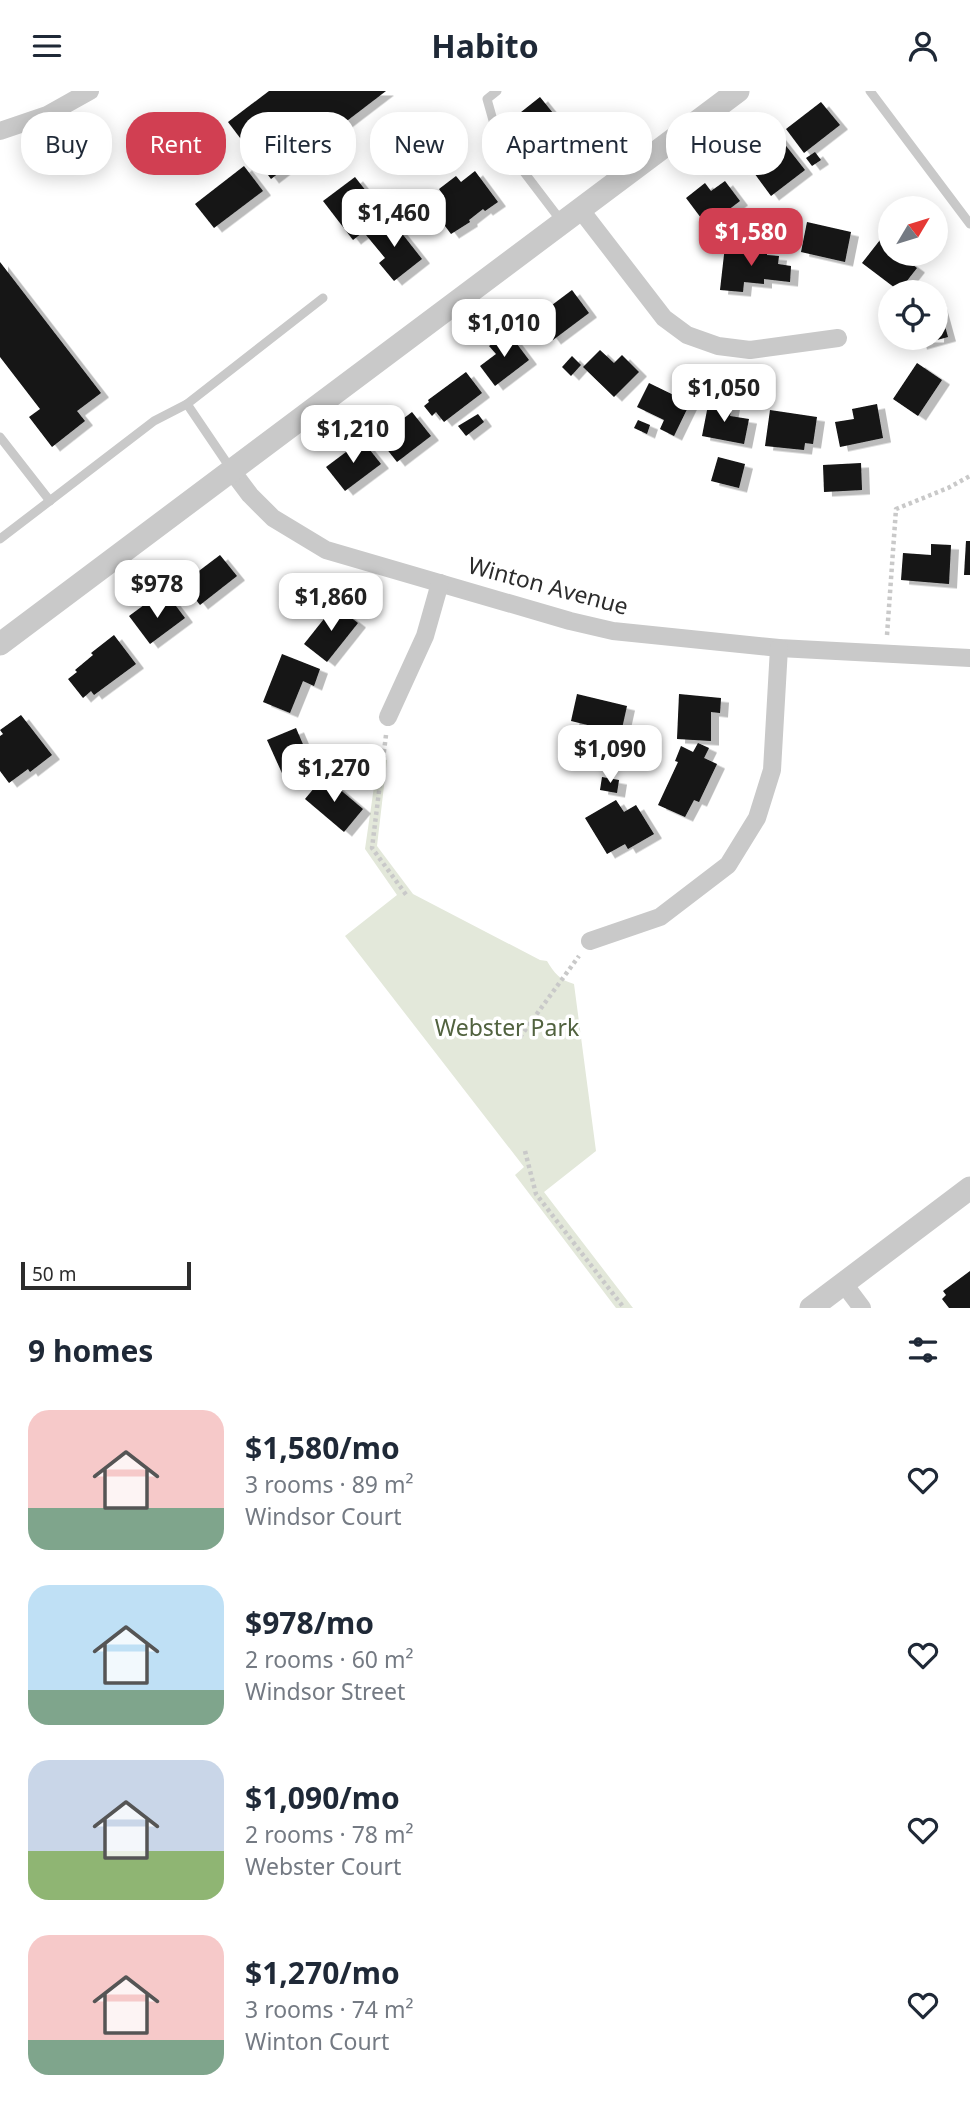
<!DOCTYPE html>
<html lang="en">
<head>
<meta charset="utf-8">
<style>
	:root { --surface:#fff; --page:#f6f6f7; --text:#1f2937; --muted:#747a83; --accent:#d13f52 }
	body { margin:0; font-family:"Noto Sans",sans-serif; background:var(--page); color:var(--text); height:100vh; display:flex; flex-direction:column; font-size:26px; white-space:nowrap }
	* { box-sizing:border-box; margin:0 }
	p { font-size:23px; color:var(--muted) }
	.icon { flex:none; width:38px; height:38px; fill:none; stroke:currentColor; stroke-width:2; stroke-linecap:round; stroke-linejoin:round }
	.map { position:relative; height:1217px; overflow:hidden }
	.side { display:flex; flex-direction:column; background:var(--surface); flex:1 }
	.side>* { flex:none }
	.top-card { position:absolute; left:21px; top:21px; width:929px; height:63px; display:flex; gap:14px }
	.needle { width:46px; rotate:52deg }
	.tools { position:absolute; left:878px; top:105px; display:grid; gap:14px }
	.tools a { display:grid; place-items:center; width:70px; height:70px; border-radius:50%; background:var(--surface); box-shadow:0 4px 18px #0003; font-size:35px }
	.scale { position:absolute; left:21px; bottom:18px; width:170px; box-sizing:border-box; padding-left:7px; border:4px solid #2c2c2c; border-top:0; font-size:19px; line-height:24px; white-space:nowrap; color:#2c2c2c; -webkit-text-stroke:5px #fff; paint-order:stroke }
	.price { position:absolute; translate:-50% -60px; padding:0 16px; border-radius:14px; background:#fff; color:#222; font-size:23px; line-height:46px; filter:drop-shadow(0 2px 4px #0008) }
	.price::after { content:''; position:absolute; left:50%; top:42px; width:21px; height:16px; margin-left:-10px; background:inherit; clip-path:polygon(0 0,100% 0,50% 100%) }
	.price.on { background:var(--accent); color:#fff }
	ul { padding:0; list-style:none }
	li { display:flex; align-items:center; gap:21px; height:175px; padding:0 28px }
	li span { display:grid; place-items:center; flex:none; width:196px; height:140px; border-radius:21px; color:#555 }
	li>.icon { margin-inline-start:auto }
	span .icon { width:84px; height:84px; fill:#fffc; stroke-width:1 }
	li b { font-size:30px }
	h2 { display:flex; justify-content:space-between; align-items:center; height:84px; padding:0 28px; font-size:30px }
	.tag { padding:0 24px; border-radius:28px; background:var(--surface); box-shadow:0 4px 18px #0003; font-size:24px; line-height:63px }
	.tag.on { background:var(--accent); color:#fff }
	header { display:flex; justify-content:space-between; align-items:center; height:91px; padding:0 28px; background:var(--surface); font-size:32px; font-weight:700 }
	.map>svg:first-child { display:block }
</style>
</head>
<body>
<header><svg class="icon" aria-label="menu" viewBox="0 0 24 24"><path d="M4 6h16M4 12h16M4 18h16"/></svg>Habito<svg class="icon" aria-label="person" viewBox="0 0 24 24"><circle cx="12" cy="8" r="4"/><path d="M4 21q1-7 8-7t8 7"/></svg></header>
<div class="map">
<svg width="970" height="1217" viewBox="0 0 970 1217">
	<defs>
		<filter id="shadow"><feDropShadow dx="8" dy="4.5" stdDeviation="0" flood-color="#0004"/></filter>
	</defs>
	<rect width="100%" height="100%" fill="#fff"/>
	<!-- green -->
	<path fill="#e3e8da" d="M378 668 387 669 377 755 413 803 540 869 547 870C554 882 560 889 574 893L596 1060 544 1101 633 1217H616L515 1084 524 1076 345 845 397 804 365 758Z"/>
	<!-- building -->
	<g fill="#131313" filter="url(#shadow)">
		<polygon points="269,0 386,0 271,88 228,31"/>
		<polygon points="540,6 578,53 561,69 557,65 544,75 540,69 529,78 506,50 514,43 506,33"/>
		<polygon points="821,11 840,34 804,62 786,38"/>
		<polygon points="772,37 805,79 771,105 746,71 761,59 754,50"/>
		<polygon points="815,61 821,69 812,75 806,67"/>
		<polygon points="244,75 263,100 214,137 195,113"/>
		<polygon points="475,80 498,111 485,120 483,118 469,129 470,131 451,143 430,115 444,105 439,98 456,85 461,91"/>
		<polygon points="355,86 385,124 353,149 323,110"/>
		<polygon points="725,90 740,110 707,135 686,107 705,92 711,100"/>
		<polygon points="389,126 422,168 394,190 379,172 385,167 366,144"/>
		<polygon points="807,131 851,141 845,171 801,161"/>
		<polygon points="880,149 891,157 891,163 898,163 917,177 899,200 862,172"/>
		<polygon points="742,154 751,155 751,158 767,160 767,164 779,165 778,173 791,175 790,191 764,188 764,193 744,191 743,201 720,199 725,155 741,157"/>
		<polygon points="0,171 101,302 77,320 85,330 52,356 29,326 40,318 0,266"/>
		<polygon points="572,199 589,222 553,249 536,226"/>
		<polygon points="937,206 948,246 919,254 917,247 936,247"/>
		<polygon points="508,241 529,269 495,295 480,275 496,263 489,255"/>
		<polygon points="600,259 614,272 622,264 639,281 614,306 583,276"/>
		<polygon points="572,265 581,274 571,285 562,276"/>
		<polygon points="917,272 942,289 918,325 893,308"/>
		<polygon points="466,281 482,302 444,331 436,321 432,325 424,315 429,311 428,309"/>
		<polygon points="649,292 690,312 674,345 660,338 664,329 637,316"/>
		<polygon points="709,309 732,314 730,325 749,328 744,353 702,345"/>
		<polygon points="877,313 883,347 840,356 835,331 854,328 852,318"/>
		<polygon points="770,319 817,326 813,353 805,352 804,359 765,355"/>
		<polygon points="412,321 431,345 397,371 378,347"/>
		<polygon points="478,323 484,331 466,345 458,335"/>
		<polygon points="638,329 650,334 647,343 634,337"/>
		<polygon points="362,349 381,373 345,400 326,376"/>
		<polygon points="718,366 745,373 739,397 711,390"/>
		<polygon points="861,372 862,399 824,401 823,374"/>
		<polygon points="966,450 970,450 970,484 964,484"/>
		<polygon points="931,453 951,454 949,493 901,489 903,462 931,464"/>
		<polygon points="220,464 237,485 200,514 183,492"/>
		<polygon points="170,507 185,527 150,553 129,525 148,511 154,519"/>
		<polygon points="335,514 358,532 327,571 304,553"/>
		<polygon points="114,544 136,573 94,604 91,600 83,607 68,588 77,581 75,579 93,564 91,562"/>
		<polygon points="282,563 320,578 314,595 303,590 290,622 263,611"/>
		<polygon points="577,603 627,615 621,642 571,630"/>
		<polygon points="679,603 721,607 720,622 711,621 711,650 677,648"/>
		<polygon points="21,624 52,664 30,681 28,678 9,692 0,680 0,645 3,643 0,639"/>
		<polygon points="296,637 314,679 286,691 267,649"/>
		<polygon points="698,652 709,657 704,667 717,673 699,711 694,709 685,726 658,714 678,671 675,670 681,655 693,661"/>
		<polygon points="324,685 363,718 344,741 305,708"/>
		<polygon points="602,686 619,689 617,702 600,699"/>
		<polygon points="616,709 624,721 636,714 654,743 628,758 625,753 607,763 585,727"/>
		<polygon points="970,1180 970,1217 949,1217 942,1208 946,1204 943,1200"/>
	</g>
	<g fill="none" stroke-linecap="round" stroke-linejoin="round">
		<!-- path -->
		<g stroke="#c9c9c9" stroke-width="4.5" stroke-dasharray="3.5 3.5" stroke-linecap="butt">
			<polyline points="887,544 896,418 948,397 970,385"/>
			<polyline points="386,644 372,757 407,805"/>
			<polyline points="520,946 579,865"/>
			<polyline points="525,1060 536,1103 624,1217"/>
		</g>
		<!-- service -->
		<g stroke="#c9c9c9" stroke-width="9">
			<polyline points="497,0 487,8 498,47 562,131"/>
			<polyline points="870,0 970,133"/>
			<polyline points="187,313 231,378"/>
			<polyline points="0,346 50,410"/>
			<polyline points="0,448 154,330 187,313 323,207"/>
		</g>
		<!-- minor -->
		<g stroke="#c9c9c9" stroke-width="18">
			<polyline points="0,40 47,24 90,0"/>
			<polyline points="580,118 664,227 687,244 718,255 750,259 838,247"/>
			<polyline points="232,380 250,404 273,427 326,459 570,530 613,540 779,557 970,567"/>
			<polyline points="388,626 425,545 440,492"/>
			<polyline points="590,850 660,826 728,774 757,727 772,679 779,557"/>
			<polyline points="844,1193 862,1217"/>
		</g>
		<!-- tertiary -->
		<g stroke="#c9c9c9" stroke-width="23">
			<polyline points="0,553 738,0"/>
			<polyline points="811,1217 970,1097"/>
		</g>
	</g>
	<g text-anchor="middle" stroke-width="7" stroke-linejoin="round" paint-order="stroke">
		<!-- street labels -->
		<g font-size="23" fill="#2c2c2c" stroke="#fff">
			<text transform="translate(548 495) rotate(15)" y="8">Winton Avenue</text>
		</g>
		<!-- park labels -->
		<g font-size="23" fill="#51623f" stroke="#fff">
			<text x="507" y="945">Webster Park</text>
		</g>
	</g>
</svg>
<div class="tools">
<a><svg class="needle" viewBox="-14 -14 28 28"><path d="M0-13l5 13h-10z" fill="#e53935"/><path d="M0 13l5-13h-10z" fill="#747a83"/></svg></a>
<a><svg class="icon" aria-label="locate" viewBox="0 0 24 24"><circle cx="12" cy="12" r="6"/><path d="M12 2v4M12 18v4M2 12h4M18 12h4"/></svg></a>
</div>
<div class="scale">50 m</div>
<b class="price" style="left:394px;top:158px">$1,460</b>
<b class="price on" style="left:751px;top:177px">$1,580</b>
<b class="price" style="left:504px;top:268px">$1,010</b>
<b class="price" style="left:724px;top:333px">$1,050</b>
<b class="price" style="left:353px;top:374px">$1,210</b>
<b class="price" style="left:157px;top:529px">$978</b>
<b class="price" style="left:331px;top:542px">$1,860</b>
<b class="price" style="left:610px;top:694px">$1,090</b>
<b class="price" style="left:334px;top:713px">$1,270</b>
<div class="top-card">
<a class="tag">Buy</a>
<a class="tag on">Rent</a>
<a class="tag">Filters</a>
<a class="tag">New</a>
<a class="tag">Apartment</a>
<a class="tag">House</a>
</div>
</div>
<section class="side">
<h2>9 homes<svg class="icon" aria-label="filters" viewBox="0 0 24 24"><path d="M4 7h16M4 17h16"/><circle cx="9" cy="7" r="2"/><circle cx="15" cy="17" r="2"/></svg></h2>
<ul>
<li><span style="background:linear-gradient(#f6c9c9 70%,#7fa58c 0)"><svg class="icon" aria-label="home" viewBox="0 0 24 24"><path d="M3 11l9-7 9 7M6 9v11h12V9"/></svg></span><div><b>$1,580/mo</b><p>3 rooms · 89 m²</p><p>Windsor Court</p></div><svg class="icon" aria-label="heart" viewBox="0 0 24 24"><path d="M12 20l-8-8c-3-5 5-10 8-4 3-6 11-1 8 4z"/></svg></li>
<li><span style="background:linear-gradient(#bfe0f5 75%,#7fa58c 0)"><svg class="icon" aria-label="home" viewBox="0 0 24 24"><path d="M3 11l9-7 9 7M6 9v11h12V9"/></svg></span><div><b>$978/mo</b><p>2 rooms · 60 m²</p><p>Windsor Street</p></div><svg class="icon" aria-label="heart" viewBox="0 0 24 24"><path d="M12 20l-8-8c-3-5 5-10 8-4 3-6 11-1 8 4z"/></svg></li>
<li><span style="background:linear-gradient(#c9d6e8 65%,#8fb573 0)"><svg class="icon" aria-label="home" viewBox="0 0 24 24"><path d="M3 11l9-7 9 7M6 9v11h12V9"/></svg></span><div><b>$1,090/mo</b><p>2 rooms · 78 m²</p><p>Webster Court</p></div><svg class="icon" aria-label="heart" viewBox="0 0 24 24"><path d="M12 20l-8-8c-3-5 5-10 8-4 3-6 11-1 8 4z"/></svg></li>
<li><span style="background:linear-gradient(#f6c9c9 75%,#7fa58c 0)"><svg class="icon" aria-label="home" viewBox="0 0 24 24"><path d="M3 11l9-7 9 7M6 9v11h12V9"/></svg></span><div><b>$1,270/mo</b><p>3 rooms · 74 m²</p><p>Winton Court</p></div><svg class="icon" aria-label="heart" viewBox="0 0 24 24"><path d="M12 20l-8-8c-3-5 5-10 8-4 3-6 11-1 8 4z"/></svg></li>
</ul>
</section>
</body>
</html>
